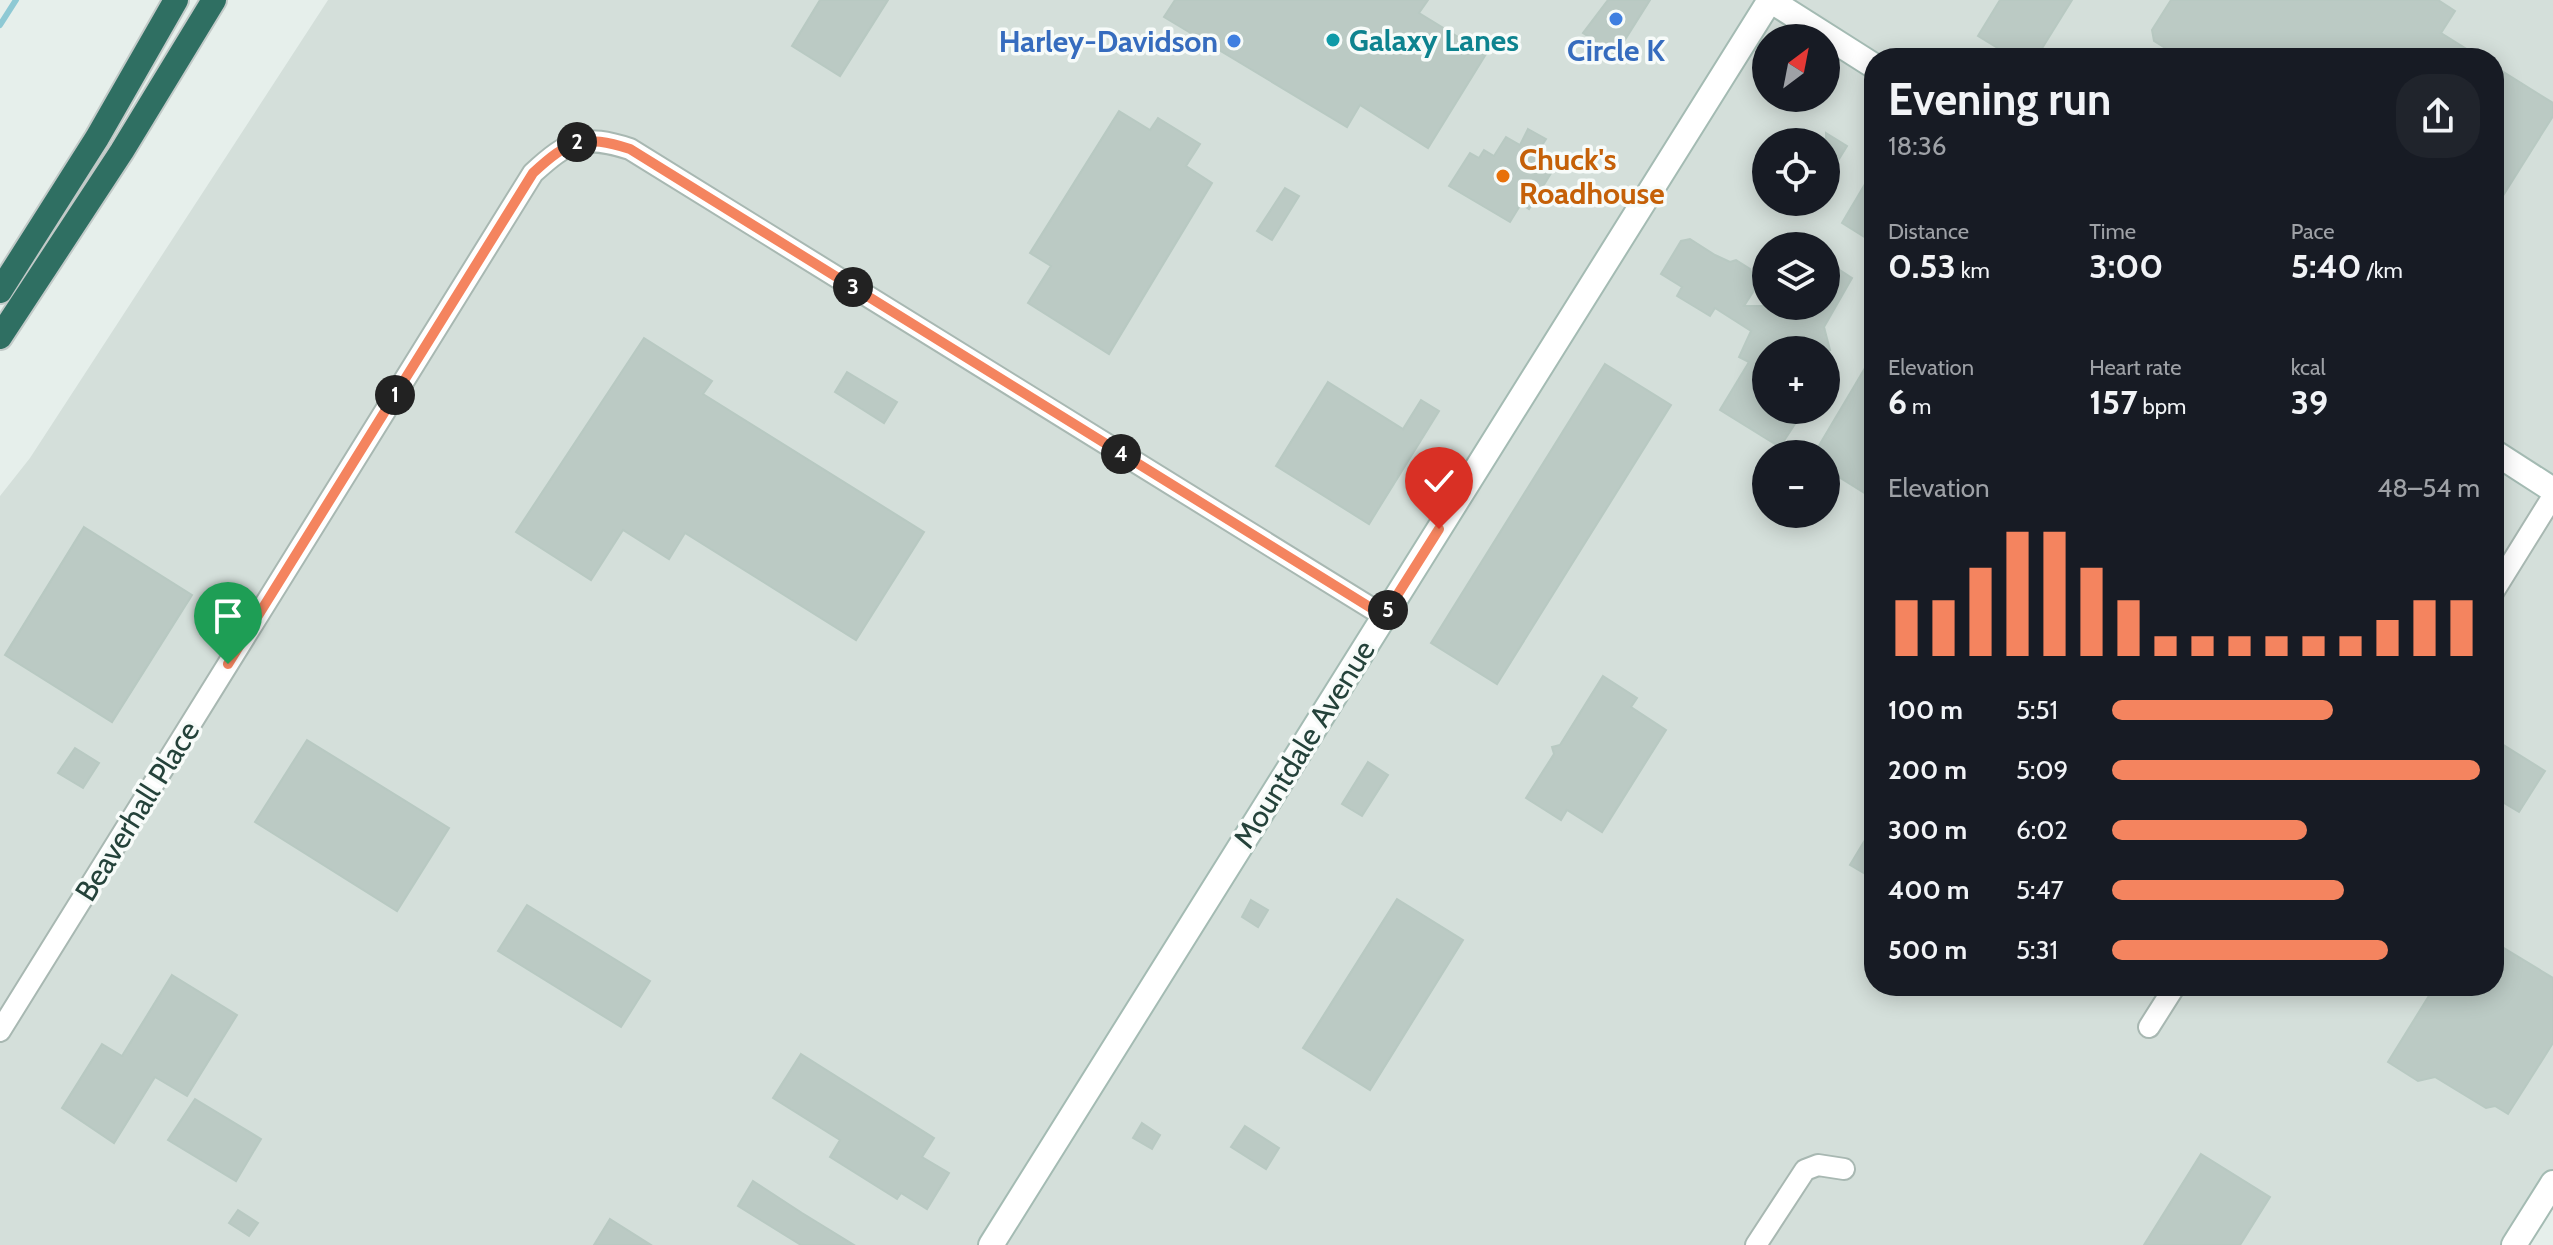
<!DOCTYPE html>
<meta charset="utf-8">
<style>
:root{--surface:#171b24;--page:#20242c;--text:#f1f3f6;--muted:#9ea1a6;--accent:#f4845f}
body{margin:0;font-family:Cabin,sans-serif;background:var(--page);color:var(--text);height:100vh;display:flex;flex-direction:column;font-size:30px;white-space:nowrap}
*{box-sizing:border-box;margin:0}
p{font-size:26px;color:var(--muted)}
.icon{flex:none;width:44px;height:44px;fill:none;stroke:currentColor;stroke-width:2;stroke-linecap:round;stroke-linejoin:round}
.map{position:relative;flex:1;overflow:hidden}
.details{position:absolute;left:1864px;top:48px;width:640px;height:948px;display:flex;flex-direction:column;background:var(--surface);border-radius:32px;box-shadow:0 4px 20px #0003}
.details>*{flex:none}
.needle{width:52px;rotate:32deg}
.tools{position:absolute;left:1752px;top:24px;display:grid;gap:16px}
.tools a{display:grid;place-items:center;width:88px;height:88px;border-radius:50%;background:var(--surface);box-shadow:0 4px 20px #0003;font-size:40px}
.pin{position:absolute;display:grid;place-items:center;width:68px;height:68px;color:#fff;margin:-82px -34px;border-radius:50% 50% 50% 0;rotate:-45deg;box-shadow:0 0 8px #0007}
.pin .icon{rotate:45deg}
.km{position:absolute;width:40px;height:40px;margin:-20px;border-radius:50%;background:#222;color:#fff;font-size:22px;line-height:40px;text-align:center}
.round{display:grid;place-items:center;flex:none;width:84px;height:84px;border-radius:32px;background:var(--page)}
.summary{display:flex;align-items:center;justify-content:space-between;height:136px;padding:0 24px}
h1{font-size:44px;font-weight:700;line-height:60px}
.metrics{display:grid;grid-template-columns:repeat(3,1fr);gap:12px;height:136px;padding:8px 24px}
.metrics div{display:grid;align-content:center}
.metrics b{font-size:34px;font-weight:700}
.metrics small{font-size:22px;font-weight:400}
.metrics p{font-size:22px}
.chart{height:224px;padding:16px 24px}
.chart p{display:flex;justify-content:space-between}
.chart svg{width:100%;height:144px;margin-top:8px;stroke:var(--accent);stroke-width:6}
ul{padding:0 24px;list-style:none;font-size:26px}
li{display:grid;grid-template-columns:128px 96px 1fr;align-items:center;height:60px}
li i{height:20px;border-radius:10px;background:var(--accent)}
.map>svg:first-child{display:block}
.built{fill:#d4dfda;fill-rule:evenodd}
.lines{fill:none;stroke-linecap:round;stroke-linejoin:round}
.stream{stroke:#8ec9d4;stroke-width:6}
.building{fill:#bbcac4;stroke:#b8c9c2;stroke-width:2}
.street-casing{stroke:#a8b8b2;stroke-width:24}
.secondary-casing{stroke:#a4bbb3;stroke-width:28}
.highway-casing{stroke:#c2cac8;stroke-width:28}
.street{stroke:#fff;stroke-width:20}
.secondary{stroke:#fff;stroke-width:24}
.highway{stroke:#2f6f62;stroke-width:24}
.route-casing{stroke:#fff;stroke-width:16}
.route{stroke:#f4845f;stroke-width:10}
.shop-dot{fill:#3f7fe0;stroke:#f7fbf9;stroke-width:3}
.culture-dot{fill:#0f9aa8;stroke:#f7fbf9;stroke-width:3}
.food-dot{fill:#e8710a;stroke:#f7fbf9;stroke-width:3}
.labels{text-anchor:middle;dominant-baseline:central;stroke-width:7;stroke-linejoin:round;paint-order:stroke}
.culture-label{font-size:30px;font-weight:bold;fill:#0d838f;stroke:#f7fbf9;text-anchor:start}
.shop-label{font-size:30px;font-weight:bold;fill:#366cbe;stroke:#f7fbf9;text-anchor:end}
.food-label{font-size:30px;font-weight:bold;fill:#c56008;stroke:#f7fbf9;text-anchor:start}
.street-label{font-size:30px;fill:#24423a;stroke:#f7fbf9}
</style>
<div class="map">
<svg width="2553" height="1245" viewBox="0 0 2553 1245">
<rect width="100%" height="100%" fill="#e6efeb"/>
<path class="built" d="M328 0H2553V1208L2529 1245H0V496L30 458ZM1766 38H1826V98H1766ZM1874 58H2494V986H1874ZM1766 142H1826V202H1766ZM1766 246H1826V306H1766ZM1766 350H1826V410H1766ZM1766 454H1826V514H1766Z"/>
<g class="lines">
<path class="stream" d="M0 25 16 0"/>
</g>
<g class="building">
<path d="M820 0H888L840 76 792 46Z"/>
<path d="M1175 0H1428L1419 13 1486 54 1428 148 1360 105 1347 127 1164 17Z"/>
<path d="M1608 0H1650L1616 54 1583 33Z"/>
<path d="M2000 0H2072L2036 58H2014L1978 36Z"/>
<path d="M2171 0H2438L2455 11 2441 33 2481 58H2181L2154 41 2152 30Z"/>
<path d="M2494 66 2553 103V116L2494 210Z"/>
<path d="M1119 111 1150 130 1158 118 1200 144 1186 166 1212 183 1109 354 1028 303 1051 266 1030 253Z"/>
<path d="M1528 129 1546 139 1537 153 1556 165 1529 209 1521 204 1510 222 1449 186 1470 153 1479 158 1484 150 1494 156 1506 137 1520 145Z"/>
<path d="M1826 133 1847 146 1826 180Z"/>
<path d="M1874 169V243L1842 223Z"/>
<path d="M1285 188 1299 196 1272 240 1257 231Z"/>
<path d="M1690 239 1715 255 1730 262 1736 260 1750 269 1753 277 1760 281 1744 306H1826V261L1852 278 1824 327 1830 350H1766V410H1804L1780 447 1720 410 1749 362 1739 357 1751 331 1715 308 1710 316 1677 296 1682 287 1661 274 1681 241Z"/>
<path d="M644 338 712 381 703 394 924 532 856 640 685 533 669 559 623 530 591 580 516 532Z"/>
<path d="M1874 353V499L1826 469V454H1814Z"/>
<path d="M1605 364 1671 405 1497 684 1431 643Z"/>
<path d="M847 372 897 402 884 423 835 392Z"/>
<path d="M1328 382 1403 429 1421 400 1439 411 1369 524 1276 466Z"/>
<path d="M84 527 192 595 112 722 5 655Z"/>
<path d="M1603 676 1637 698 1631 707 1666 730 1602 832 1567 810 1561 820 1526 798 1554 754 1552 747 1560 745Z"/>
<path d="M2494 739 2545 771 2519 812 2494 797Z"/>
<path d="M307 740 449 828 397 911 255 822Z"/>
<path d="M75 748 99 763 83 788 58 773Z"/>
<path d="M1368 762 1388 775 1362 816 1342 804Z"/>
<path d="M1874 825V879L1850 865Z"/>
<path d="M1397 899 1463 940 1370 1090 1303 1048Z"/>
<path d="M1251 900 1268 910 1258 927 1242 917Z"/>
<path d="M527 905 650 981 621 1027 498 951Z"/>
<path d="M2494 942 2553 978V1043L2508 1114 2495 1106 2486 1108 2435 1077 2418 1081 2388 1062 2435 986H2494Z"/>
<path d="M172 975 237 1015 187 1096 155 1077 114 1143 62 1108 102 1044 122 1056Z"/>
<path d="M801 1054 934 1138 922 1157 949 1173 927 1209 901 1193 897 1199 830 1157 840 1140 773 1098Z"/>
<path d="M195 1099 261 1139 236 1181 168 1140Z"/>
<path d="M1142 1123 1160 1135 1152 1149 1133 1138Z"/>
<path d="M1245 1126 1279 1148 1266 1169 1231 1147Z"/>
<path d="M2201 1154 2270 1197 2240 1245H2144Z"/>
<path d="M753 1181 802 1213 854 1245H801L738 1206Z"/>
<path d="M238 1210 258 1223 249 1236 229 1223Z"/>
<path d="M610 1219 651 1245H594Z"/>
</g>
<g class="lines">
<g class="street-casing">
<g id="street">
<path d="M2494 591 2553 496"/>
<path d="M2149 1027 2175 986"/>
<path d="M0 1031 533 173C569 140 583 134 630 149L1384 616"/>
<path d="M1756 1245 1805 1170 1818 1165 1844 1169"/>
</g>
</g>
<g class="secondary-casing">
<g id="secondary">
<path d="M1770 0 1874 66"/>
<path d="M2494 452 2553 490"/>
<path d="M991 1245 1770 0"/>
<path d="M2514 1245 2553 1183"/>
</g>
</g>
<g class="highway-casing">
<g id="highway">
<path d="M0 291 97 138 176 0"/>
<path d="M0 337 122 151 214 0"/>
</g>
</g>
<use href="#street" class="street"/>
<use href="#secondary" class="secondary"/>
<use href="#highway" class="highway"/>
</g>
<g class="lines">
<g class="route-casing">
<path id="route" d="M228 664 533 173C569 140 583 134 630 149L1384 616 1439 529"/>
</g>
<use href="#route" class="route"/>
</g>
<g class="shop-dot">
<circle cx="1616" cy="19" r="8"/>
<circle cx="1234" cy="41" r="8"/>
</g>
<circle class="culture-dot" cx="1333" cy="40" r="8"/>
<circle class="food-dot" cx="1503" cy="176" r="8"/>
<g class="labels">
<g class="culture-label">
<text x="1349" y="40">Galaxy Lanes</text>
</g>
<g class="shop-label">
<text x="1218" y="41">Harley-Davidson</text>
<text x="1616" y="50" text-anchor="middle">Circle K</text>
</g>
<g class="food-label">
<text x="1519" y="159">Chuck's<tspan x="1519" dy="34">Roadhouse</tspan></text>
</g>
<g class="street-label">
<text transform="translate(1304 744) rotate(-58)">Mountdale Avenue</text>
<text transform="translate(137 811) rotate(-58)">Beaverhall Place</text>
</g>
</g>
</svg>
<div class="tools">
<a><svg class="needle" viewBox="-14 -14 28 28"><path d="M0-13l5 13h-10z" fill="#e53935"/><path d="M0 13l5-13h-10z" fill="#9ea1a6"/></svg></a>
<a><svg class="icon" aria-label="locate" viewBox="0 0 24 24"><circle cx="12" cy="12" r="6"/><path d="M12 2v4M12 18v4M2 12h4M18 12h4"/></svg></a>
<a><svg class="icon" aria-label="layers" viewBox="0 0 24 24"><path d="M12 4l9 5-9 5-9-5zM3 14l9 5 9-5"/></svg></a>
<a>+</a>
<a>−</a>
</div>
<div class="pin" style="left:228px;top:664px;background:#1e9e55"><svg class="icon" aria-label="arrive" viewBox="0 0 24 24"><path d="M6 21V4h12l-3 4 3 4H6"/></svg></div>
<div class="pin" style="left:1439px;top:529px;background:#d93025"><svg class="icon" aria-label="check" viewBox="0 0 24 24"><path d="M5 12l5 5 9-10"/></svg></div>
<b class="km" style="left:395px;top:395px">1</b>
<b class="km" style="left:577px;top:142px">2</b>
<b class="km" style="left:853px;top:287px">3</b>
<b class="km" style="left:1121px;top:454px">4</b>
<b class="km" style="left:1388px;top:610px">5</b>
<section class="details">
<div class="summary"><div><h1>Evening run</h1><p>18:36</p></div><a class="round"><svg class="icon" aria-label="share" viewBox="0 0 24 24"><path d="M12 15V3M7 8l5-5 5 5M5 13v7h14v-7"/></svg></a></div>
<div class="metrics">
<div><p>Distance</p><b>0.53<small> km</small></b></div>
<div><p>Time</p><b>3:00</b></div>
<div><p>Pace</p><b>5:40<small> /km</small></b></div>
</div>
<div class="metrics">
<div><p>Elevation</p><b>6<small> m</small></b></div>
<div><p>Heart rate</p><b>157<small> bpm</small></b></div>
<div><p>kcal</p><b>39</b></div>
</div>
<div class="chart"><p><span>Elevation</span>48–54 m</p>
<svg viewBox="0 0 160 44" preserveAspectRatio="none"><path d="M5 44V27M15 44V27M25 44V17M35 44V6M45 44V6M55 44V17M65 44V27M75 44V38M85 44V38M95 44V38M105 44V38M115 44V38M125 44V38M135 44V33M145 44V27M155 44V27"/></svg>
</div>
<ul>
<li><b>100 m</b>5:51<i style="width:60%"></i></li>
<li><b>200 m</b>5:09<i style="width:100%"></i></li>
<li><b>300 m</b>6:02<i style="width:53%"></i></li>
<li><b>400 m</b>5:47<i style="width:63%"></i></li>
<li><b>500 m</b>5:31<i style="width:75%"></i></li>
</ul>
</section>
</div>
